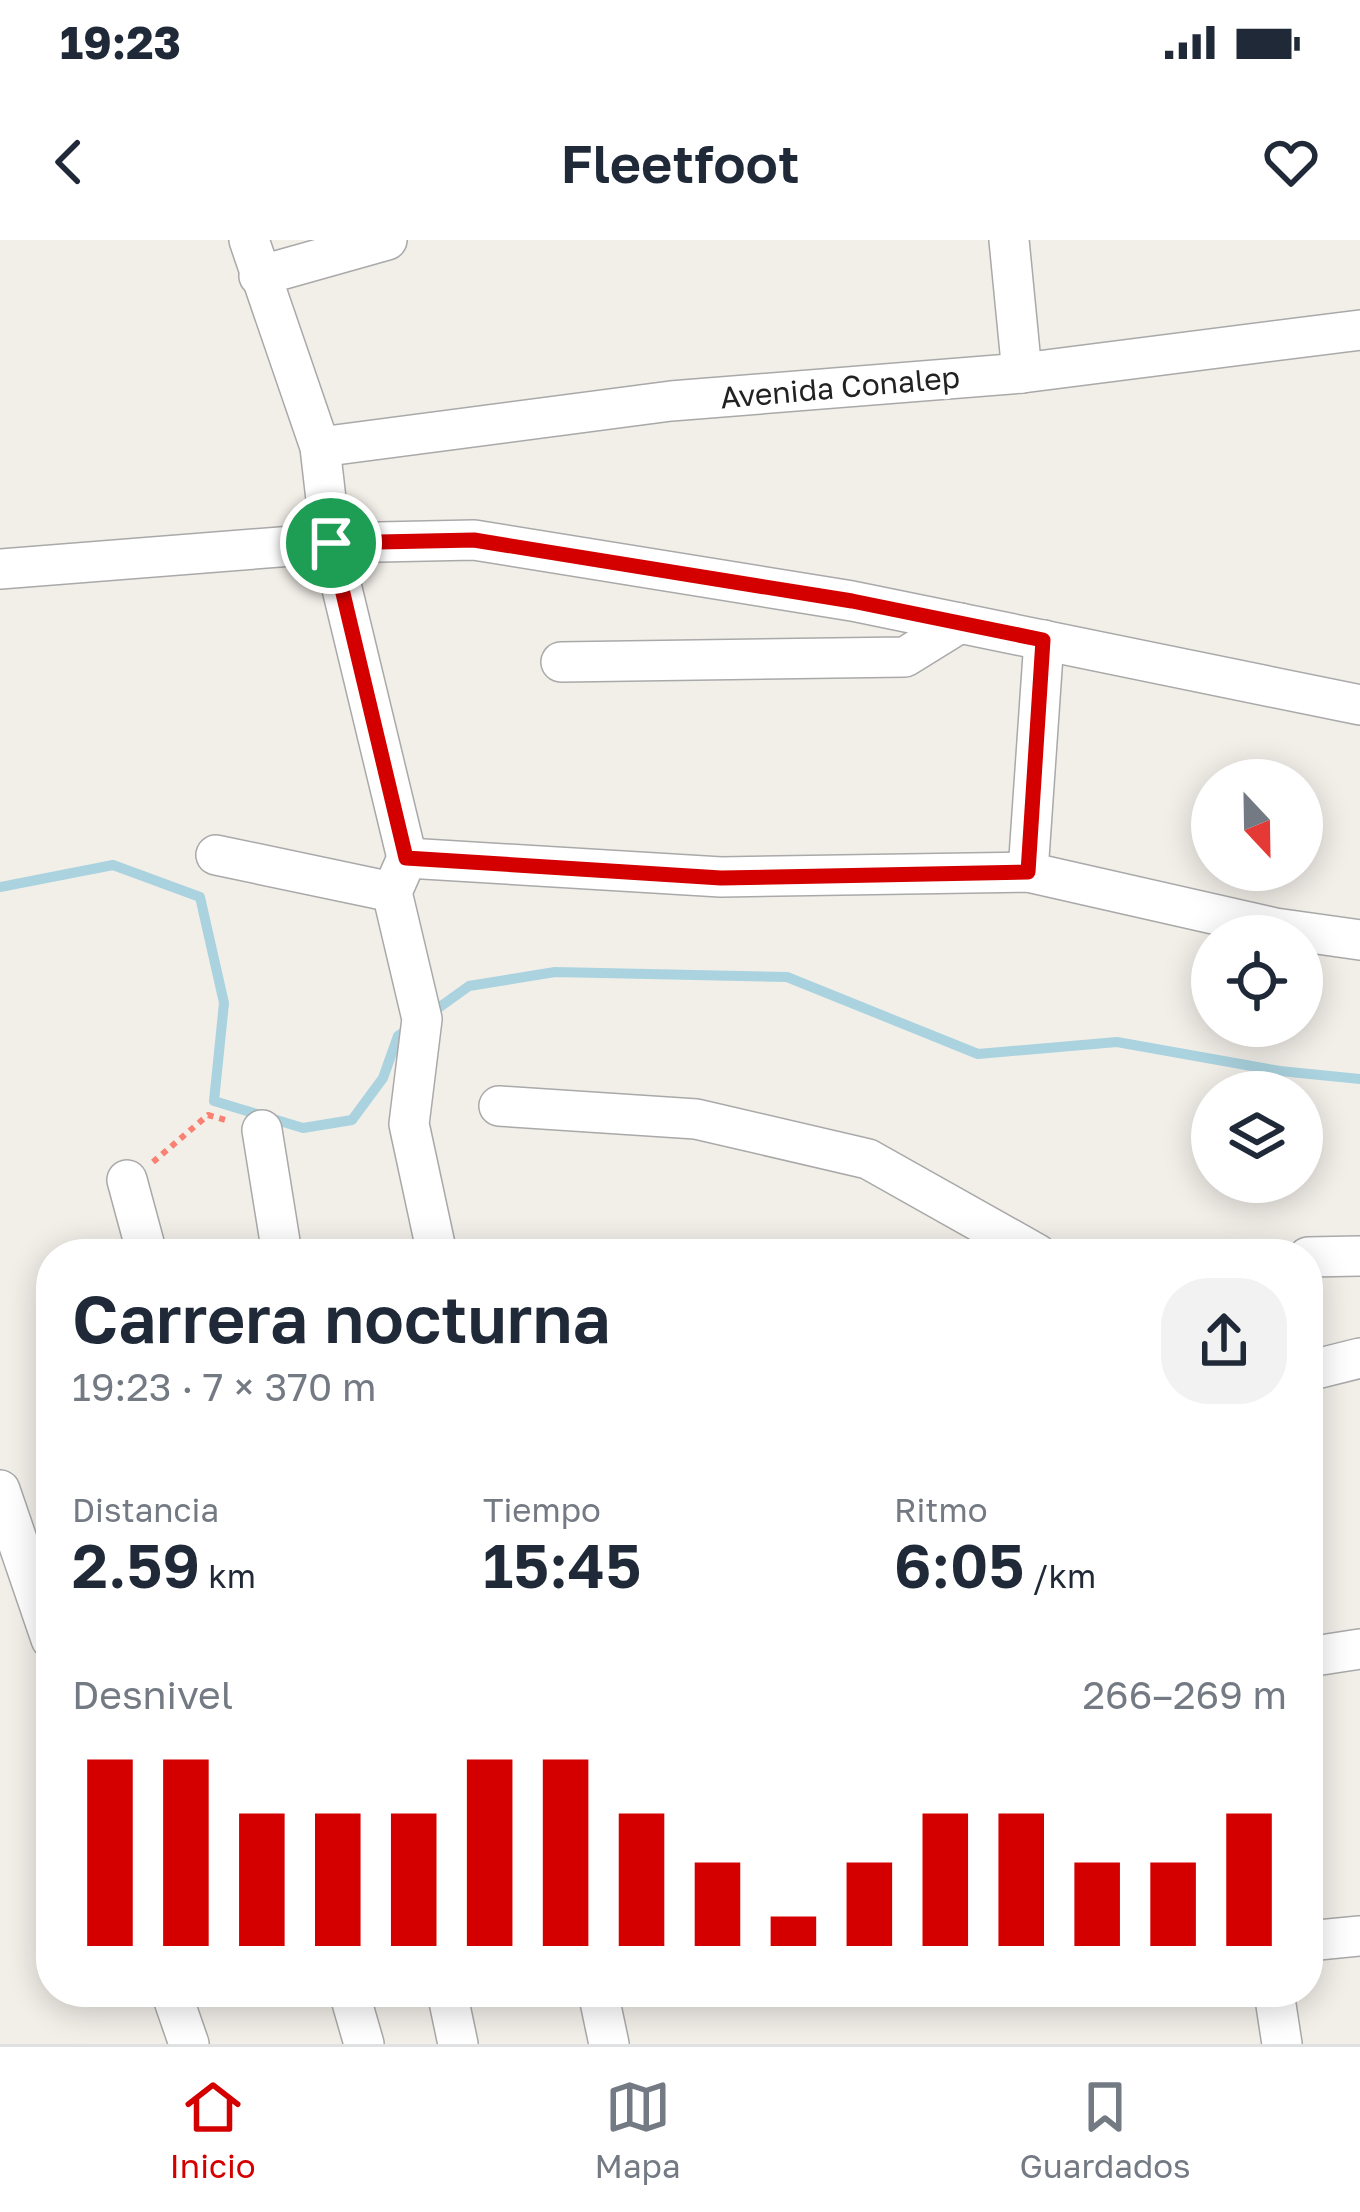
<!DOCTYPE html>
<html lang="es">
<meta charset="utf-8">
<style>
:root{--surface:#fff;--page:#f2f2f3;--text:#1f2937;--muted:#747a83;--line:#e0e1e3;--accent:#d40000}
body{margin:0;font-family:"Golos Text",sans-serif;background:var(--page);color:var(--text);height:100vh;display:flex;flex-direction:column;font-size:45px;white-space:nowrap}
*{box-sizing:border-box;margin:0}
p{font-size:39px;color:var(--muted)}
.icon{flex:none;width:66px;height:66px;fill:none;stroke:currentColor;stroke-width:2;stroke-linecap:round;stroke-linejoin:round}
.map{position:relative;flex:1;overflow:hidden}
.panel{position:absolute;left:36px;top:999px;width:1287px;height:768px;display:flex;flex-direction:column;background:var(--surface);border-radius:48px;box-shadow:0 6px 30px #0003}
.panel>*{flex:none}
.needle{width:78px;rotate:158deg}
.controls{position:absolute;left:1191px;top:519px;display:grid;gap:24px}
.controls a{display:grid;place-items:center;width:132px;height:132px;border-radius:50%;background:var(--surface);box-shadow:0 6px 30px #0003;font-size:60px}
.pin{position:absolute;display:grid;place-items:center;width:102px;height:102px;color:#fff;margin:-51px;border:6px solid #fff;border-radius:50%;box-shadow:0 3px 12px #0007}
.round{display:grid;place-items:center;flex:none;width:126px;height:126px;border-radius:48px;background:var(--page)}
.overview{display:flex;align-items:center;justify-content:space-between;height:204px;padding:0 36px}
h1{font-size:66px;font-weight:600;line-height:90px}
.figures{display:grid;grid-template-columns:repeat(3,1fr);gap:18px;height:204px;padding:12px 36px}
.figures div{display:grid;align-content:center}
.figures b{font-size:60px;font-weight:600}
.figures small{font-size:33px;font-weight:400}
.figures p{font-size:33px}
.chart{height:336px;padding:24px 36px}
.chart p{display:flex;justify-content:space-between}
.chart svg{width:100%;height:216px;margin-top:12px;stroke:var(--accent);stroke-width:6}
.status{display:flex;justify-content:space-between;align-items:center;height:84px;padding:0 60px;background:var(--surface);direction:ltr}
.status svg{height:33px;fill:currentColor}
header{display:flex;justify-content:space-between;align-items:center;height:156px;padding:0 36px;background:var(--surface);font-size:54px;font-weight:600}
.tab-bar{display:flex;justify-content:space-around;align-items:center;height:168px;border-top:3px solid var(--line);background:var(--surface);font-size:33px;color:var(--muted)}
.tab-bar a{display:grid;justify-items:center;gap:6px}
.tab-bar .selected{color:var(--accent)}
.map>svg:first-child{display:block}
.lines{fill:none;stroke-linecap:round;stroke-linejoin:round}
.stream{stroke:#aad3df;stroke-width:10}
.street-casing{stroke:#a9a9a9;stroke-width:42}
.path{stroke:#fa8072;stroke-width:6;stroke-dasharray:6 6;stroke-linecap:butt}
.street{stroke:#fff;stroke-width:39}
.route-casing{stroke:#fff;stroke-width:24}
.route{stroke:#d40000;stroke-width:15}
.labels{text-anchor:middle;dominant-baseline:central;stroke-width:9;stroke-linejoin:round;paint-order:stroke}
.street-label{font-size:30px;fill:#222;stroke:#fff}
</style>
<div class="status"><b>19:23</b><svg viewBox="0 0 49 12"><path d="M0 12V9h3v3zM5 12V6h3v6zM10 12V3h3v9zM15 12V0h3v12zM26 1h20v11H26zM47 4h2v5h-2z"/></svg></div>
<header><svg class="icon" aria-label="back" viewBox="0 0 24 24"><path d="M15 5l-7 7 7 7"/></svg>Fleetfoot<svg class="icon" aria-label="heart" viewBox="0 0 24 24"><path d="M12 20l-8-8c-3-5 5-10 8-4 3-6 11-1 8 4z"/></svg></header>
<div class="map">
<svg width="1360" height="1804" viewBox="0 0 1360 1804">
<rect width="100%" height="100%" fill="#f2efe9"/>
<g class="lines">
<g class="stream">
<path d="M0 647 113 625 200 657 224 763 214 861 303 888 352 880 383 838 398 796 410 788"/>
<path d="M430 774 469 746 555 732 787 737 978 814 1117 802 1280 831 1360 839"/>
</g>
<g class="street-casing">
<g id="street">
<path d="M249 0 320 207 331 303 407 618 392 652 422 779 409 884 437 1014"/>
<path d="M1009 0 1022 133"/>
<path d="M259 36 387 0"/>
<path d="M320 207 671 161 1022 133 1360 90"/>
<path d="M0 329 331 303 474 300 852 361 1360 465"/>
<path d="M561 422 905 417 960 383"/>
<path d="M216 615 392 652"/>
<path d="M407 618 721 637 1028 632 1275 688 1360 700"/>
<path d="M1028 632 1044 400"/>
<path d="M499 866 696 879 868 919 1037 1014"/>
<path d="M262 890 282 1014"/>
<path d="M127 940 147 1014"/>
<path d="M1308 1017 1360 1016"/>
<path d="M1308 1131 1360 1118"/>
<path d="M0 1250 51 1399"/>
<path d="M1308 1417 1360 1409"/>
<path d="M1308 1701 1360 1696"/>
<path d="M171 1752 189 1804"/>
<path d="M349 1752 364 1804"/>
<path d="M447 1752 458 1804"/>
<path d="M598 1752 609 1804"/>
<path d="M1274 1752 1282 1804"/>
</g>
</g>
<path class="path" d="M153 922 208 875 229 881"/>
<use href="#street" class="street"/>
</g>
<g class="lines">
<g class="route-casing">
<path id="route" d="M474 300 852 361 1043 400 1028 632 721 638 406 618 331 303Z"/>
</g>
<use href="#route" class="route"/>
</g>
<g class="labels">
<g class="street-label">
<text transform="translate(840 147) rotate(-5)">Avenida Conalep</text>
</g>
</g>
</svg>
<div class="controls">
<a><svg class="needle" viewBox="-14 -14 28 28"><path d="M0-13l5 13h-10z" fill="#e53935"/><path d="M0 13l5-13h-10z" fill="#747a83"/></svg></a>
<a><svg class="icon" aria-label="locate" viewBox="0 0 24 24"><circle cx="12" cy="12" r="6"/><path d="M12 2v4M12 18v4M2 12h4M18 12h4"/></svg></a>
<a><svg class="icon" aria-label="layers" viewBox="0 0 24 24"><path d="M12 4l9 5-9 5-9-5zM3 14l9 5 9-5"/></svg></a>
</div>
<div class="pin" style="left:331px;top:303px;background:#1e9e55"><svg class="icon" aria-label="arrive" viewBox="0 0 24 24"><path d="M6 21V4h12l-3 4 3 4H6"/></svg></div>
<section class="panel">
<div class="overview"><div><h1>Carrera nocturna</h1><p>19:23 · 7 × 370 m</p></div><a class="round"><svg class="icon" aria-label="share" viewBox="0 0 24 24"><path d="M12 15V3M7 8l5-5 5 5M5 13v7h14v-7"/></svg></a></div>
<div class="figures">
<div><p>Distancia</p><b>2.59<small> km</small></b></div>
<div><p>Tiempo</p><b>15:45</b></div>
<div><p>Ritmo</p><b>6:05<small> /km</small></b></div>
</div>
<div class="chart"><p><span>Desnivel</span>266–269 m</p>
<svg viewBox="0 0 160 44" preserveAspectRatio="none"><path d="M5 44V6M15 44V6M25 44V17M35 44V17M45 44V17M55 44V6M65 44V6M75 44V17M85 44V27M95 44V38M105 44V27M115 44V17M125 44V17M135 44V27M145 44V27M155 44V17"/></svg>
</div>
</section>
</div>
<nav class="tab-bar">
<a class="selected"><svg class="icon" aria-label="home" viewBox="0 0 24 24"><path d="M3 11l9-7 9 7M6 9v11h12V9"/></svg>Inicio</a>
<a><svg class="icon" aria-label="map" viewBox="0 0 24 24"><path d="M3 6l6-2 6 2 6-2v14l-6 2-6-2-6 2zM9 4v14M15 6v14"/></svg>Mapa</a>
<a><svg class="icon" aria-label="saved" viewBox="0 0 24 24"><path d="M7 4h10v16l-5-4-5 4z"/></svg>Guardados</a>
</nav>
